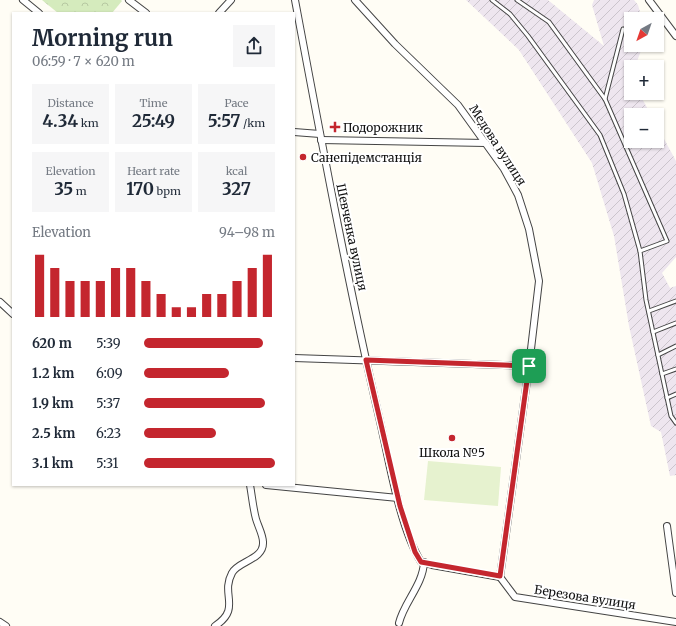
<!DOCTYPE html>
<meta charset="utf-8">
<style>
:root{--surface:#fff;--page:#f6f6f7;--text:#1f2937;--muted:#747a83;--accent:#c4262e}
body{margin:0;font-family:Merriweather,serif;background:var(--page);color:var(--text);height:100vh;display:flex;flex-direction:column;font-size:15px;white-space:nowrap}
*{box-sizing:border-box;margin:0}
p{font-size:13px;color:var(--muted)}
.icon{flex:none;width:22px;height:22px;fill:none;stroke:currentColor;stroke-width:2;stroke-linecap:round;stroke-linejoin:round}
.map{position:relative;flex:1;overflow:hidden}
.details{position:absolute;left:12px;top:12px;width:283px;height:474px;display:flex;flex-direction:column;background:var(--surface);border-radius:0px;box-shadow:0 1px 3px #0004}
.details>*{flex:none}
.needle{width:26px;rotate:220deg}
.controls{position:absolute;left:624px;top:12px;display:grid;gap:8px}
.controls a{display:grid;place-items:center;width:40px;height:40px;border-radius:0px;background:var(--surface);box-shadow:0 1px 3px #0004;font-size:20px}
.pin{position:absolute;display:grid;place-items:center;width:34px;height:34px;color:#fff;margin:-17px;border-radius:8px;box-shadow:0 2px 6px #0006}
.round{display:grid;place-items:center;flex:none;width:42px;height:42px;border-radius:0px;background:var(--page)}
.overview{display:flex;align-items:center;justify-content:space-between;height:68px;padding:0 20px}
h1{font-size:22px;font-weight:700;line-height:30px}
.figures{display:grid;grid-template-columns:repeat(3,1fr);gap:6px;height:68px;padding:4px 20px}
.figures div{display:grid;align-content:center;border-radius:0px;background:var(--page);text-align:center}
.figures b{font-size:17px;font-weight:700}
.figures small{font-size:11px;font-weight:400}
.figures p{font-size:11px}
.chart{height:112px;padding:8px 20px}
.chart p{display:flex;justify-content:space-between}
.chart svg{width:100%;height:72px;margin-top:4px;stroke:var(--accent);stroke-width:6}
ul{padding:0 20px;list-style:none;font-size:13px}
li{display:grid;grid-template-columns:64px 48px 1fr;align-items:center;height:30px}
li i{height:10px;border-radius:5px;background:var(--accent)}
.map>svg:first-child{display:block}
.industrial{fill:url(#industrial-furrows)}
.park{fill:url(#park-crowns)}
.pitch{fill:#e6f2cf}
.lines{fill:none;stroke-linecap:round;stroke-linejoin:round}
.lane-casing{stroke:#444;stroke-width:5}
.street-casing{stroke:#444;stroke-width:8}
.lane{stroke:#fff;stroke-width:3}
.street{stroke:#fff;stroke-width:6}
.route-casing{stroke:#fff;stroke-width:8}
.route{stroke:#c4262e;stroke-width:5}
.poi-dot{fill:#c4262e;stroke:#fff;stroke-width:1.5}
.labels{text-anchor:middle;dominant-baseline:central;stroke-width:4;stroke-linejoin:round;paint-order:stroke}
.poi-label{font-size:12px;fill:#111;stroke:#fff;text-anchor:start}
.street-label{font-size:12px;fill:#111;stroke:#fff}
</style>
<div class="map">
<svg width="676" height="626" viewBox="0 0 676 626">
<defs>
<pattern id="industrial-furrows" width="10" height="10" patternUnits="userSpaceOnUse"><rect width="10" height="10" fill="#eee6ef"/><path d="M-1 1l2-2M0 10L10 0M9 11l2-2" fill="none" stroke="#cbc4cc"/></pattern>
<pattern id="park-crowns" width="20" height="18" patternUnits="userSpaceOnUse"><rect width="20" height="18" fill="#d5ebbd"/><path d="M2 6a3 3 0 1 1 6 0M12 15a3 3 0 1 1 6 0" fill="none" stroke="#b6c8a1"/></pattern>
</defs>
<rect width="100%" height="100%" fill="#fffdf5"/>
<path class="industrial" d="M466 0H548L604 46 592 5 594 0H634L638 5 642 19H631V45H643L635 67H631V93H639L651 115H631V141H657V126L676 161V257L662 273 670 288 676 286V475L670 476 661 432 651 426 629 326 614 236 592 163 519 50Z"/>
<path class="park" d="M42 0H121L122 1 112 13H58Z"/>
<path class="pitch" d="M428 461 501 467 498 506 424 500Z"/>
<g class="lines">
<g class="lane-casing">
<g id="lane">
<path d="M492 0 510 14 528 36 600 135 624 194 640 251"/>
<path d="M517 0 549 22 605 99 667 241 640 251 646 300 671 416 676 423"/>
<path d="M605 99 623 29"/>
<path d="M649 311 676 301"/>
<path d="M653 332 676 323"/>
<path d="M658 355 676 346"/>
<path d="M662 374 676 369"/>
<path d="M667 398 676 394"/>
</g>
</g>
<g class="street-casing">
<g id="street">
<path d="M23 0 39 13"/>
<path d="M129 0 146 13"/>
<path d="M295 0C321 139 347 279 379 417 389 459 399 526 421 562L432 565 500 577"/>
<path d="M355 0 395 44 458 105 504 169 518 195 529 229 539 281 529 366 500 577"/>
<path d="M649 0 676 36"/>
<path d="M219 13 231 0"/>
<path d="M294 132 320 134"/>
<path d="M321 140 486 143"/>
<path d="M0 302 13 314"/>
<path d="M294 358 529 366"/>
<path d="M266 485 398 498"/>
<path d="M667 526 676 593"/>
<path d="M500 577 515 597 676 622"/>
<path d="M0 622 6 626"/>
<path d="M399 623C404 602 423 585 424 562"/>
<path d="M215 626C242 608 220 595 232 573 238 561 264 560 263 542 263 535 258 526 256 519 253 508 252 496 250 485"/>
</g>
</g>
<use href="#lane" class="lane"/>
<use href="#street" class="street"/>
</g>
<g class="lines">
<g class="route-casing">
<path id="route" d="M366 360 529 366 500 576 421 562 415 552 400 506Z"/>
</g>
<use href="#route" class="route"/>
</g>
<g class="poi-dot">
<path d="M333 121h4v4h4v4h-4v4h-4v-4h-4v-4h4z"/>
<circle cx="303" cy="157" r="4"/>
<circle cx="452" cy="438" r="4"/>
</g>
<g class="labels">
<g class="poi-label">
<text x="343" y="127">Подорожник</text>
<text x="311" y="157">Санепідемстанція</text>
<text x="452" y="452" text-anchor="middle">Школа №5</text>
</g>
<g class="street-label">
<text transform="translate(498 145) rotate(57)">Медова вулиця</text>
<text transform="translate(352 237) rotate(78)">Шевченка вулиця</text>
<text transform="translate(585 597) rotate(9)">Березова вулиця</text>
</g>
</g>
</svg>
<div class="controls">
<a><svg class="needle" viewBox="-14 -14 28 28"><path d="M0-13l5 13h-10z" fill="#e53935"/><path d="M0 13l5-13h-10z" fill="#747a83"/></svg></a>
<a>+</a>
<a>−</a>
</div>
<div class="pin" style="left:529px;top:366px;background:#1e9e55"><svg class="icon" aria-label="arrive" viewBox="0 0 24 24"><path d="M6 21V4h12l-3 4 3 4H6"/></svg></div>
<section class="details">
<div class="overview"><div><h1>Morning run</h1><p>06:59 · 7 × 620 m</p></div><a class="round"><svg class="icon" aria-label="share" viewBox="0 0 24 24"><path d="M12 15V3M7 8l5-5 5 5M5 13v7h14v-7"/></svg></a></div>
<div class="figures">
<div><p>Distance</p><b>4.34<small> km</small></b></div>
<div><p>Time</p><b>25:49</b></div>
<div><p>Pace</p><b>5:57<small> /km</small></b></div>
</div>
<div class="figures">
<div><p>Elevation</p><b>35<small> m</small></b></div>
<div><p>Heart rate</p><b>170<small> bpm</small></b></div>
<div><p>kcal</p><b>327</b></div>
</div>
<div class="chart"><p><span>Elevation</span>94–98 m</p>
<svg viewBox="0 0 160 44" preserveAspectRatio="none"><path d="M5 44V6M15 44V14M25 44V22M35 44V22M45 44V22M55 44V14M65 44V14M75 44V22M85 44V30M95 44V38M105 44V38M115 44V30M125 44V30M135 44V22M145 44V14M155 44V6"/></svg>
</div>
<ul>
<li><b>620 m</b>5:39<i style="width:91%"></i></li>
<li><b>1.2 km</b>6:09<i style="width:65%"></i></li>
<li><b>1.9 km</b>5:37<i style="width:92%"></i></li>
<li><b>2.5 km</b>6:23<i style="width:55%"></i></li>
<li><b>3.1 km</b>5:31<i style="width:100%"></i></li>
</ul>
</section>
</div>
